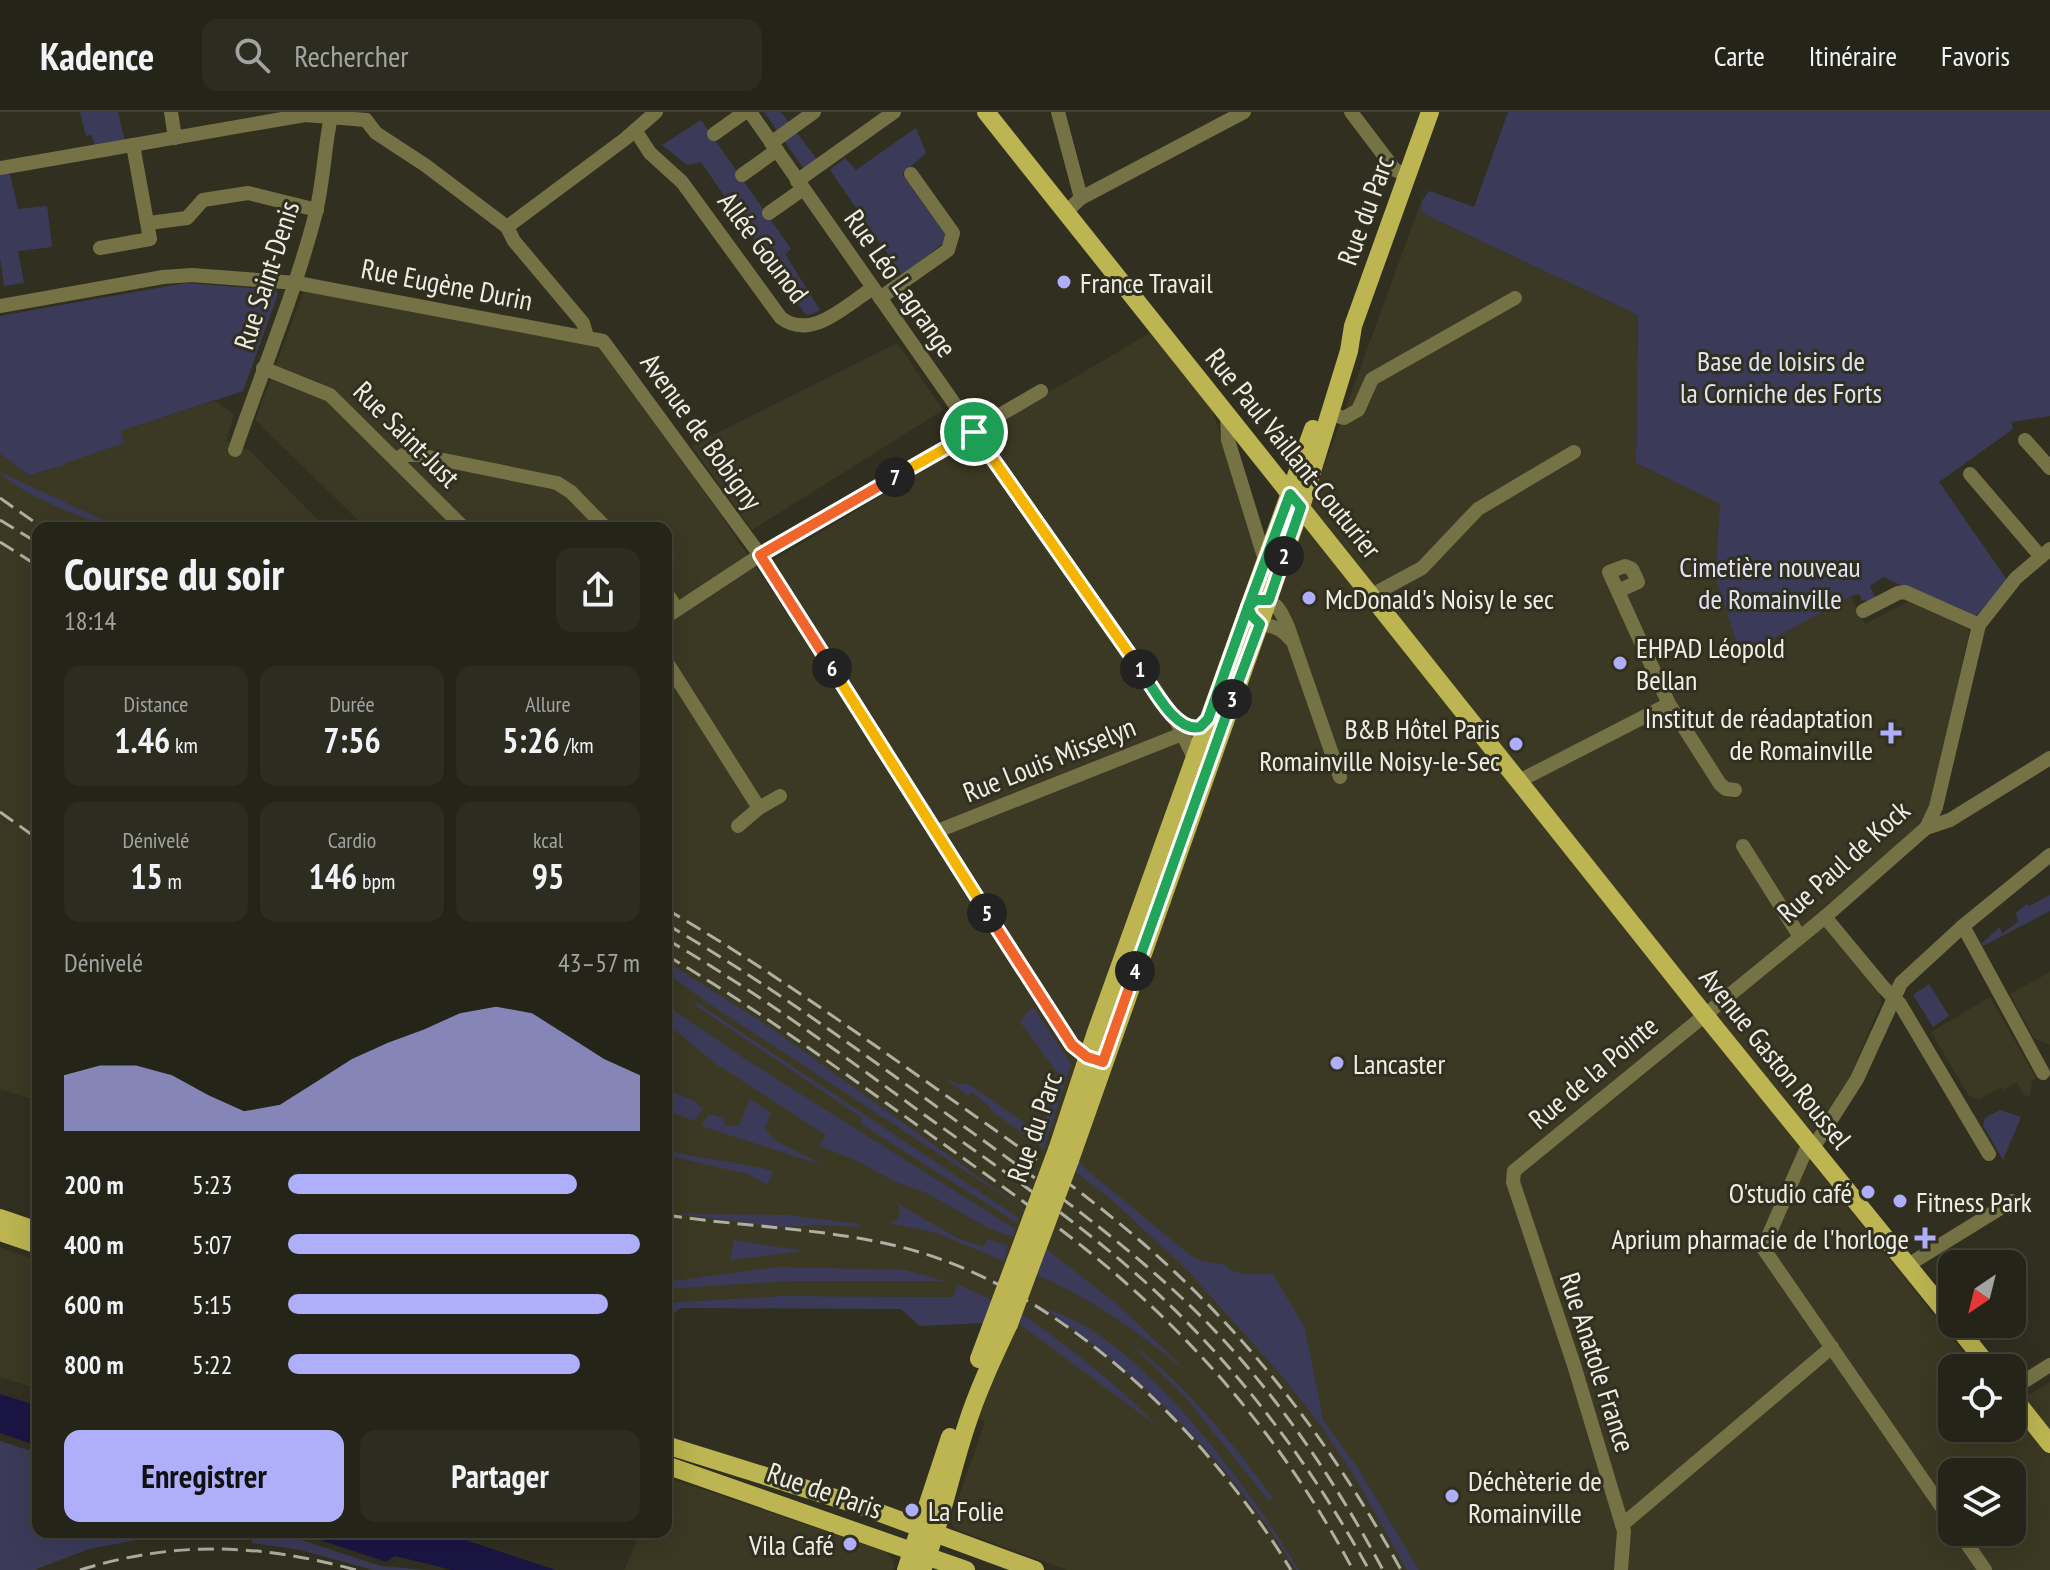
<!DOCTYPE html>
<html lang="fr">
<meta charset="utf-8">
<style>
:root{--surface:#252418;--page:#2d2c21;--text:#f1f3f6;--muted:#a3a4a2;--line:#424137;--accent:#aeaefb}
body{margin:0;font-family:"PT Sans Narrow",sans-serif;background:var(--page);color:var(--text);height:100vh;display:flex;flex-direction:column;font-size:30px;white-space:nowrap}
*{box-sizing:border-box;margin:0}
p{font-size:26px;color:var(--muted)}
.icon{flex:none;width:44px;height:44px;fill:none;stroke:currentColor;stroke-width:2;stroke-linecap:round;stroke-linejoin:round}
.map{position:relative;flex:1;overflow:hidden}
.details{position:absolute;left:32px;top:410px;width:640px;height:1016px;display:flex;flex-direction:column;background:var(--surface);border-radius:16px;box-shadow:0 8px 32px #0002,0 0 0 2px var(--line)}
.details>*{flex:none}
.needle{width:52px;rotate:215deg}
.tools{position:absolute;left:1938px;top:1138px;display:grid;gap:16px}
.tools a{display:grid;place-items:center;width:88px;height:88px;border-radius:16px;background:var(--surface);box-shadow:0 8px 32px #0002,0 0 0 2px var(--line);font-size:40px}
.pin{position:absolute;display:grid;place-items:center;width:68px;height:68px;color:#fff;margin:-34px;border:4px solid #fff;border-radius:50%;box-shadow:0 2px 8px #0007}
.km{position:absolute;width:40px;height:40px;margin:-20px;border-radius:50%;background:#222;color:#fff;font-size:22px;line-height:40px;text-align:center}
.round{display:grid;place-items:center;flex:none;width:84px;height:84px;border-radius:16px;background:var(--page)}
.summary{display:flex;align-items:center;justify-content:space-between;height:136px;padding:0 32px}
h1{font-size:44px;font-weight:800;line-height:60px}
.stats{display:grid;grid-template-columns:repeat(3,1fr);gap:12px;height:136px;padding:8px 32px}
.stats div{display:grid;align-content:center;border-radius:16px;background:var(--page);text-align:center}
.stats b{font-size:34px;font-weight:800}
.stats small{font-size:22px;font-weight:400}
.stats p{font-size:22px}
.chart{height:224px;padding:16px 32px}
.chart p{display:flex;justify-content:space-between}
.chart svg{width:100%;height:144px;margin-top:8px;fill:var(--accent);opacity:.7}
.action{display:flex;gap:16px;margin-top:auto;padding:16px 32px}
.action a{flex:1;height:92px;border-radius:16px;background:var(--accent);color:#111;font-size:32px;font-weight:800;line-height:92px;text-align:center}
.action a+a{background:var(--page);color:var(--text)}
ul{padding:0 32px;list-style:none;font-size:26px}
li{display:grid;grid-template-columns:128px 96px 1fr;align-items:center;height:60px}
li i{height:20px;border-radius:10px;background:var(--accent)}
header{display:flex;align-items:center;gap:48px;box-sizing:border-box;height:112px;padding:0 40px;background:var(--surface);border-bottom:2px solid var(--line)}
header strong{font-size:38px}
nav{display:flex;gap:44px;margin-inline-start:auto;font-size:28px}
.search{width:560px;height:72px;background:var(--page);display:flex;align-items:center;gap:20px;box-sizing:border-box;padding:0 28px;border-radius:16px;color:var(--muted);font-size:30px}
.map>svg:first-child{display:block}
.built{fill:#3b3923;fill-rule:evenodd}
.green{fill:#3b3b59}
.water{fill:#1b1544}
.lines{fill:none;stroke-linecap:round;stroke-linejoin:round}
.minor{stroke:#757345;stroke-width:14}
.major{stroke:#bcb551;stroke-width:18}
.rail{stroke:#afafa3;stroke-width:3;stroke-dasharray:16 8;stroke-linecap:butt}
.major-bridge{stroke:#bcb551;stroke-width:18}
.split-1-casing{stroke:#fff;stroke-width:16}
.split-2-casing{stroke:#fff;stroke-width:16}
.split-3-casing{stroke:#fff;stroke-width:16}
.split-4-casing{stroke:#fff;stroke-width:16}
.split-5-casing{stroke:#fff;stroke-width:16}
.split-6-casing{stroke:#fff;stroke-width:16}
.split-7-casing{stroke:#fff;stroke-width:16}
.split-8-casing{stroke:#fff;stroke-width:16}
.split-1{stroke:#f5b400;stroke-width:10}
.split-2{stroke:#22a559;stroke-width:10}
.split-3{stroke:#22a559;stroke-width:10}
.split-4{stroke:#22a559;stroke-width:10}
.split-5{stroke:#f0652b;stroke-width:10}
.split-6{stroke:#f5b400;stroke-width:10}
.split-7{stroke:#f0652b;stroke-width:10}
.split-8{stroke:#f5b400;stroke-width:10}
.poi-dot{fill:#aeaefb;stroke:#313020;stroke-width:3}
.labels{text-anchor:middle;dominant-baseline:central;stroke-width:6;stroke-linejoin:round;paint-order:stroke}
.street-label{font-size:28px;fill:#eeeee4;stroke:#313020}
.poi-label{font-size:28px;fill:#eeeee4;stroke:#313020;text-anchor:start}
.park-label{font-size:28px;fill:#e1e2f3;stroke:#313020}
</style>
<header>
<strong>Kadence</strong>
<div class="search"><svg class="icon" aria-label="search" viewBox="0 0 24 24"><circle cx="10" cy="10" r="6"/><path d="M15 15l6 6"/></svg>Rechercher</div>
<nav><a>Carte</a><a>Itinéraire</a><a>Favoris</a></nav>
</header>
<div class="map">
<svg width="2050" height="1458" viewBox="0 0 2050 1458">
<rect width="100%" height="100%" fill="#313020"/>
<g class="built">
<path d="M1421 90 1422 98 1426 103 1638 203 1636 351 1720 392 1715 463 1742 543 1851 485 1865 512 1909 489 1968 513 1969 520 1933 687 1912 724 1817 803 1880 883 1881 891 1849 967 1815 1019 1799 1034 1976 1256H1952V1316H2012V1293L2050 1270V1458H1067L955 1417 950 1409 985 1310 975 1306 1018 1212 954 1185 781 1184 666 1191V416H366L255 308 306 173 604 232 809 533 818 529 772 455 774 448 966 333 973 334 969 327 1152 220 1211 294 1258 442 1299 424ZM1952 1360H2012V1420H1952Z"/>
<path d="M897 231 943 298 752 418 691 334Z"/>
<path d="M214 289 234 302 226 329 249 338 320 410 331 416H38V989L0 977V342L29 363 65 353V351L124 331 121 319Z"/>
<path d="M2050 860V933L2034 927 2010 882Z"/>
<path d="M1990 885 2036 966 2032 969 2030 984 2024 983 2017 970 2003 978 2001 975 1979 988 1969 984 1931 920Z"/>
<path d="M0 1135 38 1149V1277L0 1265Z"/>
<path d="M666 1365 887 1440 895 1453 893 1458H624L641 1420H666Z"/>
</g>
<g class="green">
<path d="M80 0H118L125 30 95 37 92 23 86 24Z"/>
<path d="M764 0H781L822 54 809 64Z"/>
<path d="M1508 0H2050V304L2011 310 2013 317 1939 370 2007 468C1997 478 1983 501 1973 506L1883 465 1870 474 1876 487 1871 490 1862 488 1859 482 1854 483 1741 544 1715 463 1720 392 1636 351 1638 203 1426 103 1422 98 1421 90 1429 79 1474 95Z"/>
<path d="M701 8 791 137 785 142 820 198 809 203 805 202 701 50 687 53 662 33Z"/>
<path d="M916 16 926 41 902 62 946 123 942 132 902 163 830 58 845 46 856 58Z"/>
<path d="M9 59 18 97 47 94 52 135 18 139 24 171 4 174 0 146V61Z"/>
<path d="M186 171 276 178 278 182 243 279 121 319 124 331 66 351 65 353 29 363 0 342V204Z"/>
<path d="M0 360 121 416C94 413 17 381 0 360Z"/>
<path d="M2050 783V799L1983 834 1982 831 2000 815 2002 822 2018 810 2016 801 2027 792 2029 794Z"/>
<path d="M666 849 771 916 1025 1098 714 895 666 861Z"/>
<path d="M1929 872 1949 904 1933 915 1913 883Z"/>
<path d="M696 890 1019 1106 1017 1111 861 1012 862 1006 695 893Z"/>
<path d="M666 893 748 949 1015 1117 1013 1125 988 1116 927 1081 896 1070 851 1046 819 1034 826 1023 716 952 666 911Z"/>
<path d="M1034 896 1071 952 1044 1037 989 997 990 995 972 980 968 984 945 967 959 972 967 971 1041 1022 1060 964 1020 910 1030 897Z"/>
<path d="M666 977 695 989 703 997 694 1009 666 998Z"/>
<path d="M750 987 771 1001 765 1016 773 1027 825 1054 701 1014 709 1002 723 1006 725 1014H739Z"/>
<path d="M2000 998 2021 1005 2003 1048 1983 1013 1985 1006Z"/>
<path d="M666 1039 761 1056 773 1059 767 1073 748 1062 666 1043Z"/>
<path d="M1077 1047 1087 1058 1190 1143 1202 1149 1227 1153 1230 1158 1245 1162H1273L1305 1216 1323 1308 1359 1358 1419 1458H1407L1355 1365 1319 1311 1283 1265 1188 1159 1113 1089 1072 1057Z"/>
<path d="M897 1091 957 1126 983 1135 987 1127 1008 1134 1004 1149 936 1121 889 1111 898 1107 900 1098Z"/>
<path d="M677 1102 786 1103 859 1112 862 1115 822 1113 783 1115Z"/>
<path d="M734 1128 804 1139 730 1148Z"/>
<path d="M1045 1136 1117 1192 1190 1262C1140 1222 1096 1188 1035 1162Z"/>
<path d="M776 1155 905 1158 945 1169H788L666 1177V1170Z"/>
<path d="M957 1172 992 1188 984 1211 920 1214 901 1197 681 1196 666 1207V1191L781 1184 953 1185Z"/>
<path d="M1045 1197C1136 1219 1252 1379 1299 1458H1296C1231 1352 1146 1267 1045 1197Z"/>
<path d="M1022 1202C1070 1236 1116 1271 1157 1314L1018 1211Z"/>
<path d="M1131 1231C1188 1275 1231 1329 1273 1386L1269 1389 1185 1285Z"/>
<path d="M0 1329 38 1341V1420H277L381 1454 425 1458H373L300 1438 252 1431V1427L148 1426 89 1437 34 1458H0Z"/>
</g>
<g class="water">
<path d="M0 1282 38 1294V1334L0 1321Z"/>
<path d="M296 1420H441L556 1458H452L395 1444 386 1450Z"/>
</g>
<g class="lines">
<g class="minor">
<path d="M171 0 175 26"/>
<path d="M750 0 1176 608 1194 646"/>
<path d="M1058 0 1081 86"/>
<path d="M1351 0 1395 58 1408 63"/>
<path d="M366 8 376 21 425 53 507 115 514 129 583 211 587 225"/>
<path d="M635 18 650 41 682 70 781 206C812 229 846 193 873 176"/>
<path d="M714 22 745 0"/>
<path d="M771 31 814 0"/>
<path d="M0 56 305 3 366 8"/>
<path d="M742 63 777 38"/>
<path d="M797 69 894 0"/>
<path d="M769 101 803 77"/>
<path d="M1065 101 1081 86 1244 0"/>
<path d="M149 111 187 106 203 88 248 81 317 98"/>
<path d="M507 115 625 27 656 0"/>
<path d="M100 136 150 127 133 33"/>
<path d="M880 186 948 138 953 121 911 62"/>
<path d="M0 194 163 165 192 163 297 171 603 229 760 443 1072 933 1095 948"/>
<path d="M263 256 330 283 464 416"/>
<path d="M1227 302 1228 328 1265 448"/>
<path d="M1330 302 1344 306 1358 298 1372 267 1515 186"/>
<path d="M2025 328 2050 356"/>
<path d="M235 338C262 259 294 184 315 104 324 70 324 34 332 0"/>
<path d="M396 348 403 343H419L557 371 571 380 606 416"/>
<path d="M1970 362 2041 445"/>
<path d="M1618 479 1638 470 1632 457 1625 454 1609 460 1669 592 1720 672 1726 677 1735 678"/>
<path d="M666 480 677 497"/>
<path d="M1372 483 1422 456 1478 397 1574 340"/>
<path d="M1258 488C1277 487 1281 500 1288 515L1340 665"/>
<path d="M1863 499 1898 481 1905 480 1979 513"/>
<path d="M666 505 760 443 1041 279"/>
<path d="M1253 506C1267 518 1276 509 1291 528"/>
<path d="M666 549 759 696"/>
<path d="M1519 669 1669 592"/>
<path d="M738 714 759 696 780 684"/>
<path d="M1926 716 1950 708 2050 646"/>
<path d="M935 720 1182 622"/>
<path d="M1743 734 1800 825"/>
<path d="M1825 805 1883 875 1900 892 1989 1042"/>
<path d="M1963 814 2043 961"/>
<path d="M1809 1031 1763 1136 1952 1410"/>
<path d="M1813 1036 1857 967 1901 871 1963 814 2050 743"/>
<path d="M1908 1153 2012 1089"/>
<path d="M2012 1277 2050 1253"/>
<path d="M1622 1413 1832 1235"/>
<path d="M1959 1420 1985 1458"/>
<path d="M1621 1458 1624 1419 1574 1253 1513 1070 1514 1059 1825 805 1926 716 1936 695 1979 513 2016 466 2050 437"/>
</g>
<g class="major">
<path d="M986 0 1696 892 1952 1208"/>
<path d="M1057 1038 1096 920 1313 317"/>
<path d="M1070 1048 1301 395 1349 239 1353 214 1430 0"/>
<path d="M0 1106 38 1119"/>
<path d="M0 1120 38 1133"/>
<path d="M1955 1212 1990 1256"/>
<path d="M2012 1284 2050 1332"/>
<path d="M666 1333 861 1394 1035 1458"/>
<path d="M666 1353 966 1458"/>
<path d="M906 1458 950 1325"/>
<path d="M922 1458C941 1412 950 1363 966 1315 977 1280 993 1246 1009 1212"/>
</g>
<g class="rail">
<path d="M0 386 43 416"/>
<path d="M0 408 38 431"/>
<path d="M0 430 38 454"/>
<path d="M0 700 38 727"/>
<path d="M666 797C759 851 846 913 934 975 1003 1024 1074 1072 1138 1127 1247 1220 1333 1333 1401 1458"/>
<path d="M666 812C759 866 846 929 933 992 1018 1054 1105 1114 1182 1186 1265 1264 1329 1358 1383 1458"/>
<path d="M666 827C757 880 841 942 926 1004 1000 1057 1076 1108 1143 1168 1235 1251 1309 1349 1369 1458"/>
<path d="M666 843C753 894 834 954 917 1013 972 1053 1029 1092 1083 1135 1195 1224 1286 1332 1353 1458"/>
<path d="M666 1103C744 1115 825 1116 901 1135 1062 1176 1207 1320 1291 1458"/>
<path d="M80 1458C176 1428 261 1432 356 1458"/>
</g>
<g class="major-bridge">
<path d="M1009 1212 1070 1048"/>
<path d="M979 1247 1057 1038"/>
</g>
</g>
<g class="lines">
<g class="split-1-casing">
<path id="split-1" d="M974 320 1140 557"/>
</g>
<g class="split-2-casing">
<path id="split-2" d="M1140 557C1153 575 1175 621 1200 615L1208 607 1248 495 1256 488H1269L1284 444"/>
</g>
<g class="split-3-casing">
<path id="split-3" d="M1232 587 1260 512 1252 504 1248 495 1290 382 1301 395 1284 444"/>
</g>
<g class="split-4-casing">
<path id="split-4" d="M1135 859 1232 587"/>
</g>
<g class="split-5-casing">
<path id="split-5" d="M987 801 1072 933 1087 945 1103 950 1135 859"/>
</g>
<g class="split-6-casing">
<path id="split-6" d="M832 556 987 801"/>
</g>
<g class="split-7-casing">
<path id="split-7" d="M832 556 760 443 895 365"/>
</g>
<g class="split-8-casing">
<path id="split-8" d="M895 365 974 320"/>
</g>
<use href="#split-1" class="split-1"/>
<use href="#split-2" class="split-2"/>
<use href="#split-3" class="split-3"/>
<use href="#split-4" class="split-4"/>
<use href="#split-5" class="split-5"/>
<use href="#split-6" class="split-6"/>
<use href="#split-7" class="split-7"/>
<use href="#split-8" class="split-8"/>
</g>
<g class="poi-dot">
<circle cx="1064" cy="170" r="8"/>
<circle cx="1309" cy="486" r="8"/>
<circle cx="1620" cy="551" r="8"/>
<path d="M1887 609h8v8h8v8h-8v8h-8v-8h-8v-8h8z"/>
<circle cx="1516" cy="632" r="8"/>
<circle cx="1337" cy="951" r="8"/>
<circle cx="1868" cy="1080" r="8"/>
<circle cx="1900" cy="1089" r="8"/>
<path d="M1921 1114h8v8h8v8h-8v8h-8v-8h-8v-8h8z"/>
<circle cx="1452" cy="1384" r="8"/>
<circle cx="912" cy="1398" r="8"/>
<circle cx="850" cy="1432" r="8"/>
</g>
<g class="labels">
<g class="street-label">
<text transform="translate(1365 98) rotate(-70)">Rue du Parc</text>
<text transform="translate(764 135) rotate(53)">Allée Gounod</text>
<text transform="translate(266 163) rotate(-72)">Rue Saint-Denis</text>
<text transform="translate(901 171) rotate(55)">Rue Léo Lagrange</text>
<text transform="translate(447 172) rotate(11)">Rue Eugène Durin</text>
<text transform="translate(702 319) rotate(54)">Avenue de Bobigny</text>
<text transform="translate(407 322) rotate(45)">Rue Saint-Just</text>
<text transform="translate(1294 341) rotate(51)">Rue Paul Vaillant-Couturier</text>
<text transform="translate(1049 647) rotate(-22)">Rue Louis Misselyn</text>
<text transform="translate(1843 749) rotate(-42)">Rue Paul de Kock</text>
<text transform="translate(1776 946) rotate(51)">Avenue Gaston Roussel</text>
<text transform="translate(1593 960) rotate(-40)">Rue de la Pointe</text>
<text transform="translate(1034 1015) rotate(-71)">Rue du Parc</text>
<text transform="translate(1598 1250) rotate(72)">Rue Anatole France</text>
<text transform="translate(825 1378) rotate(19)">Rue de Paris</text>
</g>
<g class="poi-label">
<text x="1080" y="170">France Travail</text>
<text x="1325" y="486">McDonald's Noisy le sec</text>
<text x="1636" y="535">EHPAD Léopold<tspan x="1636" dy="32">Bellan</tspan></text>
<text x="1873" y="605" text-anchor="end">Institut de réadaptation<tspan x="1873" dy="32">de Romainville</tspan></text>
<text x="1500" y="616" text-anchor="end">B&amp;B Hôtel Paris<tspan x="1500" dy="32">Romainville Noisy-le-Sec</tspan></text>
<text x="1353" y="951">Lancaster</text>
<text x="1852" y="1080" text-anchor="end">O'studio café</text>
<text x="1916" y="1089">Fitness Park</text>
<text x="1909" y="1126" text-anchor="end">Aprium pharmacie de l'horloge</text>
<text x="1468" y="1368">Déchèterie de<tspan x="1468" dy="32">Romainville</tspan></text>
<text x="928" y="1398">La Folie</text>
<text x="834" y="1432" text-anchor="end">Vila Café</text>
</g>
<g class="park-label">
<text x="1781" y="248">Base de loisirs de<tspan x="1781" dy="32">la Corniche des Forts</tspan></text>
<text x="1770" y="454">Cimetière nouveau<tspan x="1770" dy="32">de Romainville</tspan></text>
</g>
</g>
</svg>
<div class="tools">
<a><svg class="needle" viewBox="-14 -14 28 28"><path d="M0-13l5 13h-10z" fill="#e53935"/><path d="M0 13l5-13h-10z" fill="#a3a4a2"/></svg></a>
<a><svg class="icon" aria-label="locate" viewBox="0 0 24 24"><circle cx="12" cy="12" r="6"/><path d="M12 2v4M12 18v4M2 12h4M18 12h4"/></svg></a>
<a><svg class="icon" aria-label="layers" viewBox="0 0 24 24"><path d="M12 4l9 5-9 5-9-5zM3 14l9 5 9-5"/></svg></a>
</div>
<div class="pin" style="left:974px;top:320px;background:#1e9e55"><svg class="icon" aria-label="arrive" viewBox="0 0 24 24"><path d="M6 21V4h12l-3 4 3 4H6"/></svg></div>
<b class="km" style="left:1140px;top:557px">1</b>
<b class="km" style="left:1284px;top:444px">2</b>
<b class="km" style="left:1232px;top:587px">3</b>
<b class="km" style="left:1135px;top:859px">4</b>
<b class="km" style="left:987px;top:801px">5</b>
<b class="km" style="left:832px;top:556px">6</b>
<b class="km" style="left:895px;top:365px">7</b>
<section class="details">
<div class="summary"><div><h1>Course du soir</h1><p>18:14</p></div><a class="round"><svg class="icon" aria-label="share" viewBox="0 0 24 24"><path d="M12 15V3M7 8l5-5 5 5M5 13v7h14v-7"/></svg></a></div>
<div class="stats">
<div><p>Distance</p><b>1.46<small> km</small></b></div>
<div><p>Durée</p><b>7:56</b></div>
<div><p>Allure</p><b>5:26<small> /km</small></b></div>
</div>
<div class="stats">
<div><p>Dénivelé</p><b>15<small> m</small></b></div>
<div><p>Cardio</p><b>146<small> bpm</small></b></div>
<div><p>kcal</p><b>95</b></div>
</div>
<div class="chart"><p><span>Dénivelé</span>43–57 m</p>
<svg viewBox="0 0 160 44" preserveAspectRatio="none"><path d="M0 44V27L10 24L20 24L30 27L40 33L50 38L60 36L70 29L80 22L90 17L100 13L110 8L120 6L130 8L140 15L150 22L160 27V44z"/></svg>
</div>
<ul>
<li><b>200 m</b>5:23<i style="width:82%"></i></li>
<li><b>400 m</b>5:07<i style="width:100%"></i></li>
<li><b>600 m</b>5:15<i style="width:91%"></i></li>
<li><b>800 m</b>5:22<i style="width:83%"></i></li>
</ul>
<div class="action"><a>Enregistrer</a><a>Partager</a></div>
</section>
</div>
